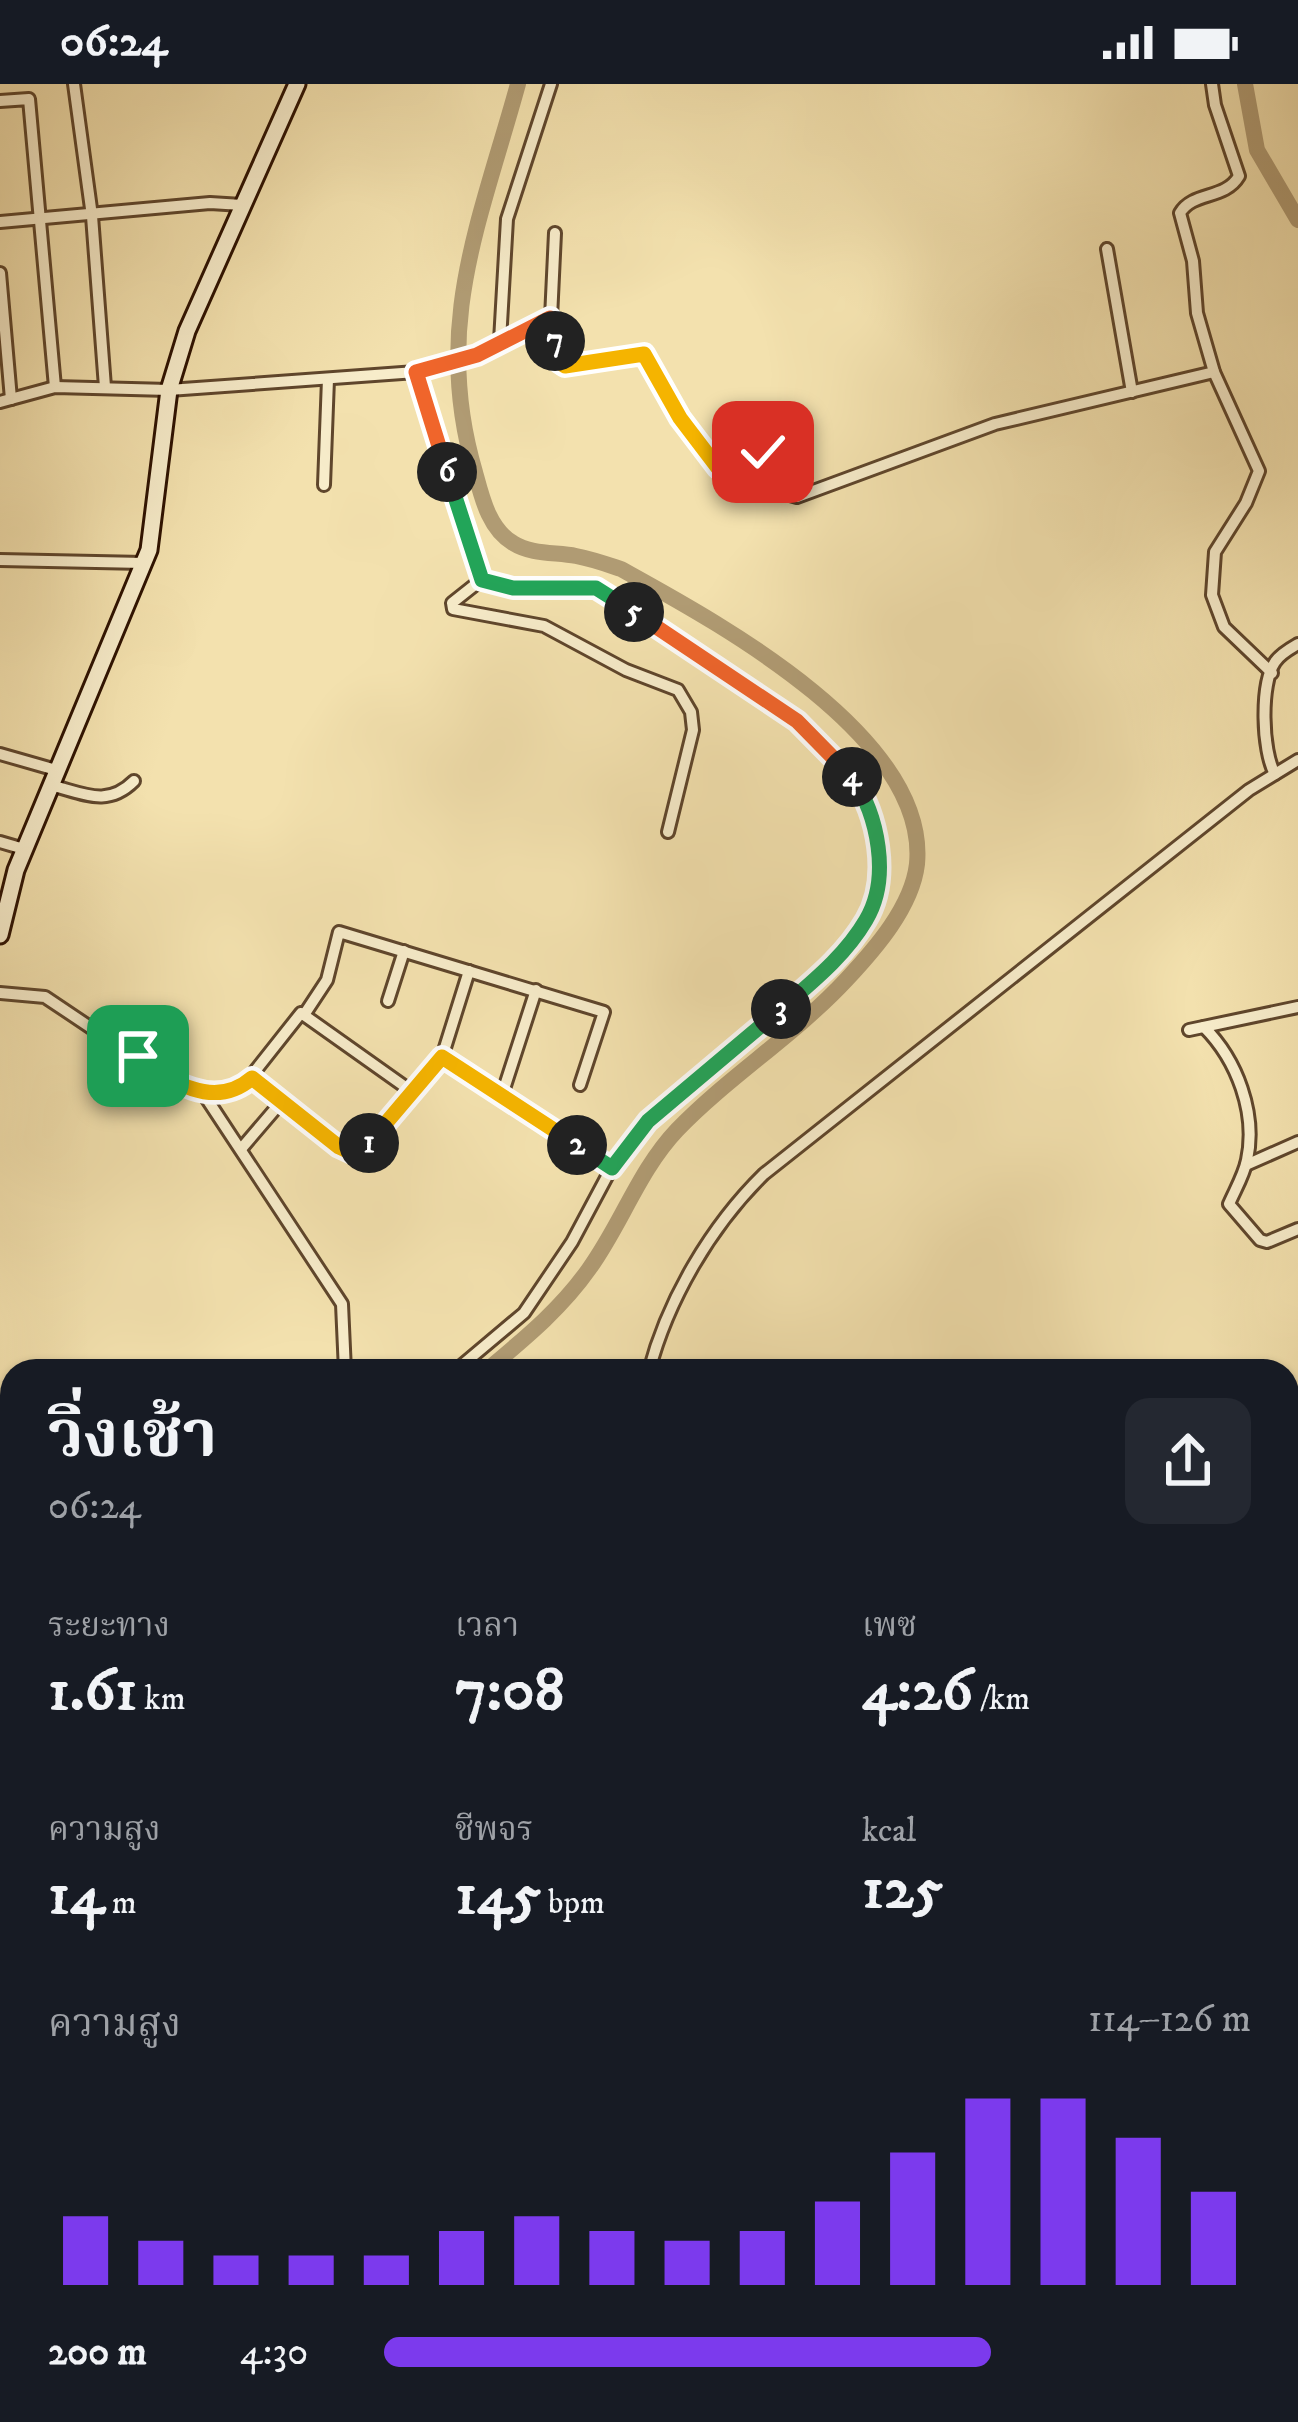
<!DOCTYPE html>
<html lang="th">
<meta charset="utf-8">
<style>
:root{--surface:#171b24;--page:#242831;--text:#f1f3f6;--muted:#9ea1a6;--accent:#7c3aed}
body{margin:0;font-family:"IM FELL DW Pica","Noto Serif Thai",serif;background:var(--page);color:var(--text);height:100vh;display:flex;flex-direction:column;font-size:45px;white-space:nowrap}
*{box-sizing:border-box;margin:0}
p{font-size:39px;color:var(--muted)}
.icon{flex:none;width:66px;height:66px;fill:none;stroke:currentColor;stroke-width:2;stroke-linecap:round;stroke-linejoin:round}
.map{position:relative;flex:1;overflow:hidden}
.panel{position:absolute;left:0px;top:1275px;width:1299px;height:1065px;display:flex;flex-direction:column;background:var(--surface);border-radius:36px 36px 0 0;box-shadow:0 3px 9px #0004}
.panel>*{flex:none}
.pin{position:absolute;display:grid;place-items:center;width:102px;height:102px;color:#fff;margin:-51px;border-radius:24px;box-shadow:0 6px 18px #0006}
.km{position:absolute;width:60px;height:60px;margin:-30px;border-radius:50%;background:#222;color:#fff;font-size:33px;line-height:60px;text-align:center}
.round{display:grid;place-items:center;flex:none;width:126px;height:126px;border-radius:24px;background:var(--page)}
.overview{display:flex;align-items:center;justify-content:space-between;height:204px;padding:0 48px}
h1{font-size:66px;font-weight:700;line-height:90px}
.metrics{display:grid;grid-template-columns:repeat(3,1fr);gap:18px;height:204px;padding:12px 48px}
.metrics div{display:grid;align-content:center}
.metrics b{font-size:60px;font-weight:700}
.metrics small{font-size:33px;font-weight:400}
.metrics p{font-size:33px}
.chart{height:336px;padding:24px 48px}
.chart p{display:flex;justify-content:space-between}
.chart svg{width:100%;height:216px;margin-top:12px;stroke:var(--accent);stroke-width:6}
ul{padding:0 48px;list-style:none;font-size:39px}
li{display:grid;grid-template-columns:192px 144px 1fr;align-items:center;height:90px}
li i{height:30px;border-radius:15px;background:var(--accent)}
.status{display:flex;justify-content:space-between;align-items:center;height:84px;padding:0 60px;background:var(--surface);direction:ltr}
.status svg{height:33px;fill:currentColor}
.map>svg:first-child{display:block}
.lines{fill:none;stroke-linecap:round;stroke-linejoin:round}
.river{stroke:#b09b73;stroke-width:16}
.street-casing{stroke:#5f462c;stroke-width:16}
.secondary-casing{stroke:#2e1201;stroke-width:21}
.street{stroke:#f7ecca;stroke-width:10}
.secondary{stroke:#f7ecca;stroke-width:15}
.split-1-casing{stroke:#fff;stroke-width:24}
.split-2-casing{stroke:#fff;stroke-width:24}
.split-3-casing{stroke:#fff;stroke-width:24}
.split-4-casing{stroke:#fff;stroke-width:24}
.split-5-casing{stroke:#fff;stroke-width:24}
.split-6-casing{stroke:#fff;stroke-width:24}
.split-7-casing{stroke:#fff;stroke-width:24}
.split-8-casing{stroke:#fff;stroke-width:24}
.split-1{stroke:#f5b400;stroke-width:15}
.split-2{stroke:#f5b400;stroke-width:15}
.split-3{stroke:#22a559;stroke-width:15}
.split-4{stroke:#22a559;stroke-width:15}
.split-5{stroke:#f0652b;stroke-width:15}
.split-6{stroke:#22a559;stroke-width:15}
.split-7{stroke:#f0652b;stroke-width:15}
.split-8{stroke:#f5b400;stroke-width:15}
</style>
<div class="status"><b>06:24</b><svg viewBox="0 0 49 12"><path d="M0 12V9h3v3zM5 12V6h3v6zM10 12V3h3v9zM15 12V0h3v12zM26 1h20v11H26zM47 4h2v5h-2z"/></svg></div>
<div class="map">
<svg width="1298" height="2338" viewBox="0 0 1298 2338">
<rect width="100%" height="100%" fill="#f3e1ae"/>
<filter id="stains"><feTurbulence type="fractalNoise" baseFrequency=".00167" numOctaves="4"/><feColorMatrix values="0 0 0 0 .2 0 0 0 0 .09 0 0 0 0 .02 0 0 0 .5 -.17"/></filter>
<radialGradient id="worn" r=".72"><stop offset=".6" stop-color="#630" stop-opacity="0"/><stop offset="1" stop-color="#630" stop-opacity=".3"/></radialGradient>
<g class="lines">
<g class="river">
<path d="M1245 0 1257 66 1298 136"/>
<path d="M486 1287C524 1255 561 1225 589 1185 621 1141 639 1086 677 1046 729 992 795 951 847 895 875 865 912 823 917 780 929 652 715 537 621 485 606 480 592 475 576 472 556 468 532 471 513 459 489 445 482 414 475 388 432 243 480 138 518 0"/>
<path d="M0 1479 12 1462"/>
<path d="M0 1825 12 1850"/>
<path d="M230 2338 249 2328"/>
</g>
<g class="street-casing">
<g id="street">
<path d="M74 0 92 132 105 303"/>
<path d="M1212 0 1215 21 1239 92C1225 116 1193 107 1180 129L1193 177 1197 229 1214 288 1259 387 1246 419 1215 468 1212 511 1224 543 1272 589"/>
<path d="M0 17 29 15 55 303"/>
<path d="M0 138 210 119 242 121"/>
<path d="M555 149 551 234 559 278 565 282 644 270 680 334 718 384 763 368 790 411 797 413 995 340 1214 288"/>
<path d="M1107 165 1132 308"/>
<path d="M0 189 11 315"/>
<path d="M500 257 551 234"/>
<path d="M416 288 481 496 452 519 453 525 544 542 626 586 678 606 691 628 693 646 668 748"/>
<path d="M0 318 55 303 169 306 416 288 477 271 500 257 507 135 551 0"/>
<path d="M324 401 328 295"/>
<path d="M0 476 144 479"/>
<path d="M0 670 56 686"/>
<path d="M1275 690C1262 667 1260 600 1275 578 1280 570 1291 564 1298 560"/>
<path d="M50 701C83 709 107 724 134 697"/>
<path d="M0 758 24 765"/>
<path d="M0 909 45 913 178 1002 212 1007 244 1001 301 929 411 1007"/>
<path d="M388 917 404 867"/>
<path d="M304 931 327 896 339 848 604 928 580 1001"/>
<path d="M1204 943C1237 976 1257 1029 1247 1076 1244 1091 1235 1106 1229 1120L1260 1156 1267 1158 1298 1145"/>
<path d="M1189 946 1298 923"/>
<path d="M442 973 612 1083"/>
<path d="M252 994 339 1063 359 1069 443 970 469 887"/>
<path d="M201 1006 342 1220 345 1287"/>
<path d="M502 1011 536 906"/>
<path d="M241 1065 282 1017"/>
<path d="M1246 1081 1298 1058"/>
<path d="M455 1287 524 1229 572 1158 612 1083 648 1037 832 880 868 833 878 788 877 747 865 712 842 678 797 637 596 504H513L481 496"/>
<path d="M649 1287C668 1215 711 1142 764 1090L1249 706 1298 676"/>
<path d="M0 1349 12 1361"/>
<path d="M0 1409 12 1401"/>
<path d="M0 1903 12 1918"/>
<path d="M1287 2087 1298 2081"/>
<path d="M1287 2150 1298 2144"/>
<path d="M1298 2207 1287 2213 1298 2225"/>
<path d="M81 2338 116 2328"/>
<path d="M500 2338 503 2328"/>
<path d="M1297 2338H1298"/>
</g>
</g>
<g class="secondary-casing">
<g id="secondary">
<path d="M0 851 16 786 149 466 169 306 187 247 297 0"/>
<path d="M1287 1536 1298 1533"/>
<path d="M1287 1550 1298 1547"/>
<path d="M0 1848 12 1849"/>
</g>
</g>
<use href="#street" class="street"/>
<use href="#secondary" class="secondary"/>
</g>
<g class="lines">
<g class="split-1-casing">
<path id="split-1" d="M138 972C169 997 214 1027 252 994L339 1063 354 1070 369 1059"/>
</g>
<g class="split-2-casing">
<path id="split-2" d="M369 1059 442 973 577 1061"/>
</g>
<g class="split-3-casing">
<path id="split-3" d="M577 1061 612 1084 648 1037 781 925"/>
</g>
<g class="split-4-casing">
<path id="split-4" d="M781 925C812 898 845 872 866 836 891 794 878 731 852 693"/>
</g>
<g class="split-5-casing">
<path id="split-5" d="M634 528 797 637 852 693"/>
</g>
<g class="split-6-casing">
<path id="split-6" d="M447 388 482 496 513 504H596L634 528"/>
</g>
<g class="split-7-casing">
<path id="split-7" d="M447 388 416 288 477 271 550 234 555 257"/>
</g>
<g class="split-8-casing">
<path id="split-8" d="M555 257 559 278 565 282 644 270 680 334 718 384 763 368"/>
</g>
<use href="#split-1" class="split-1"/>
<use href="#split-2" class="split-2"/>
<use href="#split-3" class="split-3"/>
<use href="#split-4" class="split-4"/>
<use href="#split-5" class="split-5"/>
<use href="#split-6" class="split-6"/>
<use href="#split-7" class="split-7"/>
<use href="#split-8" class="split-8"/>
</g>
<rect width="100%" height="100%" filter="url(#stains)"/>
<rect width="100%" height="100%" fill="url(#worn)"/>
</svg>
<div class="pin" style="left:138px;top:972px;background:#1e9e55"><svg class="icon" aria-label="arrive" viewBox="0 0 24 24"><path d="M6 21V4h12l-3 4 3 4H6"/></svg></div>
<div class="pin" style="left:763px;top:368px;background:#d93025"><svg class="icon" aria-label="check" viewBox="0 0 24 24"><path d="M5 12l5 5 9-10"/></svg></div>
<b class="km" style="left:369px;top:1059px">1</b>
<b class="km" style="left:577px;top:1061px">2</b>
<b class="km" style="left:781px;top:925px">3</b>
<b class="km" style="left:852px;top:693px">4</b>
<b class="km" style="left:634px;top:528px">5</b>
<b class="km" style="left:447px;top:388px">6</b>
<b class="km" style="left:555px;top:257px">7</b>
<section class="panel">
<div class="overview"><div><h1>วิ่งเช้า</h1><p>06:24</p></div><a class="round"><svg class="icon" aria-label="share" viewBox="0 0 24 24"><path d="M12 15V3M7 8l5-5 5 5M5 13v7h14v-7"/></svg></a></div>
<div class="metrics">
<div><p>ระยะทาง</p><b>1.61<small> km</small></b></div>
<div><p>เวลา</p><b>7:08</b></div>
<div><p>เพซ</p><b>4:26<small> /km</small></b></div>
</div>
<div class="metrics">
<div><p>ความสูง</p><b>14<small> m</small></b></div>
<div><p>ชีพจร</p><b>145<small> bpm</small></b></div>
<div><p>kcal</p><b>125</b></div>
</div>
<div class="chart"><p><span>ความสูง</span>114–126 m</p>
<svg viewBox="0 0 160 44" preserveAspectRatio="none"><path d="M5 44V30M15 44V35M25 44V38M35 44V38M45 44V38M55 44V33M65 44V30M75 44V33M85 44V35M95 44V33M105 44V27M115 44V17M125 44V6M135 44V6M145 44V14M155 44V25"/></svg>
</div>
<ul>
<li><b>200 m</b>4:30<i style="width:70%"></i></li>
</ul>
</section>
</div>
